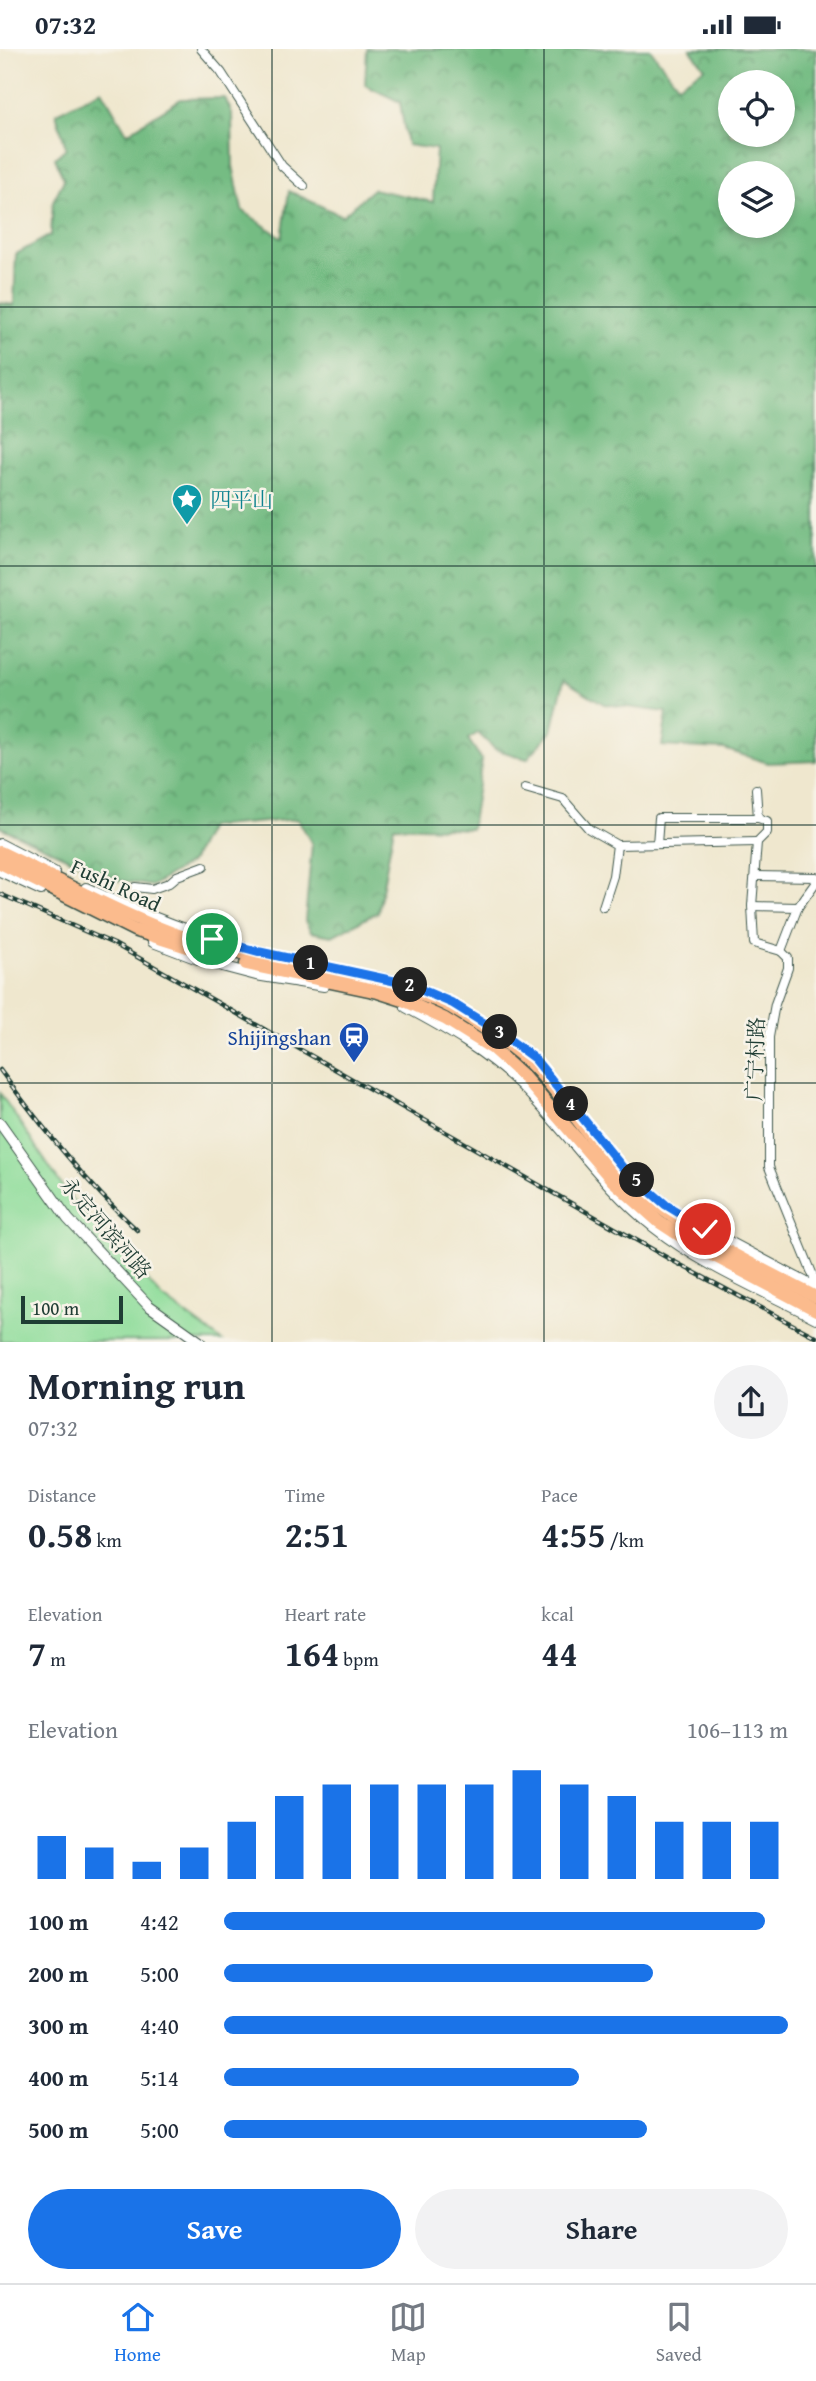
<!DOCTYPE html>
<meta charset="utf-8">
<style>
:root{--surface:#fff;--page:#f2f2f3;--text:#1f2937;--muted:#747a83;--line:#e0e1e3;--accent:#1a73e8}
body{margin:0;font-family:"Gentium Book Plus","Noto Serif SC",serif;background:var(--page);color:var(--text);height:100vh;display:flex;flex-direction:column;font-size:26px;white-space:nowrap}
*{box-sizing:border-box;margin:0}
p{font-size:23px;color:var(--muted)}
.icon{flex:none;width:38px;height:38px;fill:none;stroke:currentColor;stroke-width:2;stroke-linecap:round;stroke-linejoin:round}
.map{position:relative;height:1293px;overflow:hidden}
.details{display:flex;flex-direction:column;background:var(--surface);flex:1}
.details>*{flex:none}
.buttons{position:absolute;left:718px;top:21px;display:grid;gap:14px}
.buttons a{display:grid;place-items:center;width:77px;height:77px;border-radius:50%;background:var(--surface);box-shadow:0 4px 10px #0003;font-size:35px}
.scale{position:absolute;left:21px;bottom:18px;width:102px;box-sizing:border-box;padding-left:7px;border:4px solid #1f3d34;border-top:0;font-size:19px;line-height:24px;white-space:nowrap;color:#1f3d34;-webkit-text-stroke:5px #f7f3e8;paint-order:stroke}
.pin{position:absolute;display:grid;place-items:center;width:60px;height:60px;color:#fff;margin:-30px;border:4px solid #fff;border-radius:50%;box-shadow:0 2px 7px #0007}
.km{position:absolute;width:35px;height:35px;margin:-18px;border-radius:50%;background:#222;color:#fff;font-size:19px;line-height:35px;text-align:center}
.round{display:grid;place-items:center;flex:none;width:74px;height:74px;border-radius:37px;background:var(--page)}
.headline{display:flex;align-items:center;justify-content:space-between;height:119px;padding:0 28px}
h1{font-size:38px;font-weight:800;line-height:52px}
.figures{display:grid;grid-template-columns:repeat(3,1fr);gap:10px;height:119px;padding:7px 28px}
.figures div{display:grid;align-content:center}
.figures b{font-size:35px;font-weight:800}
.figures small{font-size:19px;font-weight:400}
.figures p{font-size:19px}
.chart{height:196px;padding:14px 28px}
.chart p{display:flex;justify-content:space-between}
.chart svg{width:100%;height:126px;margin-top:7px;stroke:var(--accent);stroke-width:6}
.button{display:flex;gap:14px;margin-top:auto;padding:14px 28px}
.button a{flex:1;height:80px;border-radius:42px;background:var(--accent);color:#fff;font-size:28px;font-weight:800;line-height:80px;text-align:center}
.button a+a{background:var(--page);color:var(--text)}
ul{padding:0 28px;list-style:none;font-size:23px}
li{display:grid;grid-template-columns:112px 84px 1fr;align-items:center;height:52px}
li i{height:18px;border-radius:9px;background:var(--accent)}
.status{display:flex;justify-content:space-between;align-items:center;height:49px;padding:0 35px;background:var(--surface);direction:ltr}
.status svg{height:19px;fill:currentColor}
.menu{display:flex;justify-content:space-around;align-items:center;height:98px;border-top:2px solid var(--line);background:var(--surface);font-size:19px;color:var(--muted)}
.menu a{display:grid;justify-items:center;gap:4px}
.menu .selected{color:var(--accent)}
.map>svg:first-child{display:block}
.forest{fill:url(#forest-crowns);stroke:#4a7c5c;stroke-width:2;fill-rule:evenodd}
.green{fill:#90dd9b;stroke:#588d68;stroke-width:2}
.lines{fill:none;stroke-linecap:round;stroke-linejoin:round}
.minor-casing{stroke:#3e564b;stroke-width:10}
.tertiary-casing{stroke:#3e564b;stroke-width:12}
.trunk-casing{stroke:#3e564b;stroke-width:15}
.minor{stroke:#fff;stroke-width:8}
.tertiary{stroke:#fff;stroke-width:10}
.trunk{stroke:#fbbb8d;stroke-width:12}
.rail-casing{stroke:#1f3d34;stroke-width:4.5}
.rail{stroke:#f7f3e8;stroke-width:2;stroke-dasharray:5;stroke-linecap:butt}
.route-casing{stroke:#fff;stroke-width:14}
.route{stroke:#1a73e8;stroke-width:9}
.grid{fill:none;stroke:#1f3d34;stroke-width:2;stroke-opacity:0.55}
.labels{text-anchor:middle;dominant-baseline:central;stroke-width:5;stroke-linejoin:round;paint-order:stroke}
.culture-label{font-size:21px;fill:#0d838f;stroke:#f7f3e8;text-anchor:start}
.street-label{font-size:21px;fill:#1f3d34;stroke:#f7f3e8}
.transit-label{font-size:21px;fill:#164399;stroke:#f7f3e8;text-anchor:end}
</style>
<div class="status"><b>07:32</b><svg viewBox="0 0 49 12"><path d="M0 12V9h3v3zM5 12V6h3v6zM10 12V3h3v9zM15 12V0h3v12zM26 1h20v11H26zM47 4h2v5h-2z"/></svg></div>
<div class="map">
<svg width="816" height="1293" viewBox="0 0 816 1293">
<defs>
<pattern id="forest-crowns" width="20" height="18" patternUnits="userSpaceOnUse" patternTransform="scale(1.75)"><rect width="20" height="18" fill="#74bc83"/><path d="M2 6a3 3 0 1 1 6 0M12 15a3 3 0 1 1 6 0" fill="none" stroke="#5f9a6c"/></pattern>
</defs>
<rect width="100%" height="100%" fill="#f7f3e8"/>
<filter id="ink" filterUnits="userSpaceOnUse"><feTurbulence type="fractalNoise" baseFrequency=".0143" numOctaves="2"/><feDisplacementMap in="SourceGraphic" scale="14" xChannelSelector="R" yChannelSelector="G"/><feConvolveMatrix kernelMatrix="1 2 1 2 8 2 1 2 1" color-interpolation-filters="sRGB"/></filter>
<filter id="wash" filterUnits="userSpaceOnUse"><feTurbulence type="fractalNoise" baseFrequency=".00686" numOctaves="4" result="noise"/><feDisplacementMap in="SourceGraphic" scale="28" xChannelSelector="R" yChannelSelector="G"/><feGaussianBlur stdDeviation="1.57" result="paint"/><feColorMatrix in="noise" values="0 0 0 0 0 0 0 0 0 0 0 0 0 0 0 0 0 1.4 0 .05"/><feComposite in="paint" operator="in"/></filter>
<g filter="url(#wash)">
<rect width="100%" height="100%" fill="#efe7ce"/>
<path class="forest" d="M367 0H650L678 36 705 19 690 0H816V712L768 714 724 700 662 697 667 663 604 655 564 631 552 682 527 710 495 700 478 684 468 690 482 711 471 780 394 777 378 863 332 887 311 883 305 872 312 795 298 770 209 778 191 813 152 837 117 831 0 778V254L14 256 16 205 51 186 53 152 64 131 55 109 66 99 56 64 102 41 127 84 181 50 225 49 232 64 233 117 242 161 282 189 289 142 342 167 373 140 433 153 436 100 407 96 400 53 365 36ZM730 33H782V86H730ZM730 124H782V177H730Z"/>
<path class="green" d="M0 1044 68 1146 162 1248 222 1292H0Z"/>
</g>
<g filter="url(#ink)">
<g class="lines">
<g class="minor-casing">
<g id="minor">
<path d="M201 0 221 23 282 117 304 137"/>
<path d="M525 739 563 750 589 780 617 796 613 827 603 858"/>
<path d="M756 740 758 769 767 772V783L757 793 752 857 754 894 781 902"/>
<path d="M657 795 659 769H758"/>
<path d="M617 796 757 793"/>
<path d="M755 827 816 828"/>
<path d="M123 856 135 838 152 840 169 834 177 827 204 817"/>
<path d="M752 857 798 858"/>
<path d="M781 902 788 909V919L775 955 769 988V1118L816 1234"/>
<path d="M781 902 798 858 816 833"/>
</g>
</g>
<g class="tertiary-casing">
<g id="tertiary">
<path d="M0 795 54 823"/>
<path d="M0 822 41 841"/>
<path d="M86 839C140 864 195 886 252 901"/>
<path d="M153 893 203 912 256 926 324 937"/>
<path d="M376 928 408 935 422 941"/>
<path d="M406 958C447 980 486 1002 520 1035 567 1081 602 1137 654 1178 702 1216 762 1241 816 1269"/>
<path d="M0 1074 68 1170 148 1256 200 1293"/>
<path d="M632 1127 666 1156 705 1180 816 1239"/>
</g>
</g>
<g class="trunk-casing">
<g id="trunk">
<path d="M0 803C69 836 138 876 212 897 267 913 322 920 377 934 402 940 430 947 452 959 479 975 507 993 530 1014 564 1047 588 1090 621 1124 676 1181 747 1212 816 1248"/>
<path d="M0 814 134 881 225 910"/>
<path d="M246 915 378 943 403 951 445 970 493 1000 523 1027 613 1132 659 1173 697 1198 816 1261"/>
</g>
</g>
<use href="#minor" class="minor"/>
<use href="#tertiary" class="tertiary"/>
<use href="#trunk" class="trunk"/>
<g class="rail-casing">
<g id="rail">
<path d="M0 845 114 895 139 909 673 1212 816 1288"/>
<path d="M0 1021C42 1078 85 1133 137 1181"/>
</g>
</g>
<use href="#rail" class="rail"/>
</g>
</g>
<g class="lines" filter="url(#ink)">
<g class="route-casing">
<path id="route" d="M212 890 260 903 408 935 452 954 500 984 534 1009 623 1119 666 1156 705 1180"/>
</g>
<use href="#route" class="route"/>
</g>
<path class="grid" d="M272 0V1293M544 0V1293M0 258H816M0 517H816M0 776H816M0 1034H816"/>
<defs>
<g id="sight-pin" transform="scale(1.575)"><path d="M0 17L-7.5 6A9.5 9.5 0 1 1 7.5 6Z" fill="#0f9aa8" stroke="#f7f3e8"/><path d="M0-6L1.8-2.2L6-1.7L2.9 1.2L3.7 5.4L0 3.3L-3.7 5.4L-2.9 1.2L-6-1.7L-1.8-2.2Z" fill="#fff"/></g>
<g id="station-pin" transform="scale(1.575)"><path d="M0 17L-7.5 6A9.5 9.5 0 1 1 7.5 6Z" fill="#1a4fb4" stroke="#f7f3e8"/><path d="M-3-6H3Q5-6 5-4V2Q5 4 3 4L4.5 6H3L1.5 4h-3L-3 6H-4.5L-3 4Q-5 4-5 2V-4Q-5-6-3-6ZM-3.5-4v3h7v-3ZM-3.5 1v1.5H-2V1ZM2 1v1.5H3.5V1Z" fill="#fff"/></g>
</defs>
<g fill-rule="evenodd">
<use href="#sight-pin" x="187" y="450"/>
<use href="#station-pin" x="354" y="988"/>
</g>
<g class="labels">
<g class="culture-label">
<text x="210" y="450">四平山</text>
</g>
<g class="street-label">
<text transform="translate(116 836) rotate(25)">Fushi Road</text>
<text transform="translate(755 1010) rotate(-88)">广宁村路</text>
<text transform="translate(106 1179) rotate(49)">永定河滨河路</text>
</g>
<g class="transit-label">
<text x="331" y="988">Shijingshan</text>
</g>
</g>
</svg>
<div class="buttons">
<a><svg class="icon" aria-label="locate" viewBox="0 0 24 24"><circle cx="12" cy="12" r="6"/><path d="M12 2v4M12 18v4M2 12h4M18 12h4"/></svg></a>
<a><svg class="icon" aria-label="layers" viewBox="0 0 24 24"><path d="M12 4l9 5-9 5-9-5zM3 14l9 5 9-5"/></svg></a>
</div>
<div class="scale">100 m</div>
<div class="pin" style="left:212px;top:890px;background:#1e9e55"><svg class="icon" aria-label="arrive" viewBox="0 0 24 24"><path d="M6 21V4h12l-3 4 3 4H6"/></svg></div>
<div class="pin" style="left:705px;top:1180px;background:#d93025"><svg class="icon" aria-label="check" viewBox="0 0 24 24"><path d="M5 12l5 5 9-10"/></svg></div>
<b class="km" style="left:311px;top:914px">1</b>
<b class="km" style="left:410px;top:936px">2</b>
<b class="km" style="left:500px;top:983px">3</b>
<b class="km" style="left:571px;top:1055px">4</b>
<b class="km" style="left:637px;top:1131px">5</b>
</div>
<section class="details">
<div class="headline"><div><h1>Morning run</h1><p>07:32</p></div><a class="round"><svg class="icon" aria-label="share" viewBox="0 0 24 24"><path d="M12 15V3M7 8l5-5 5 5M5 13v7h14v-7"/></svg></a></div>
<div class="figures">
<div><p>Distance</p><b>0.58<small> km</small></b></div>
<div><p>Time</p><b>2:51</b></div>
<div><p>Pace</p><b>4:55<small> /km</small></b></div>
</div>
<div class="figures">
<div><p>Elevation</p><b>7<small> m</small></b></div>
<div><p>Heart rate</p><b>164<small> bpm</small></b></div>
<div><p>kcal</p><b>44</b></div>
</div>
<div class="chart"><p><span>Elevation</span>106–113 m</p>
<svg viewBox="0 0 160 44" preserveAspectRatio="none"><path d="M5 44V29M15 44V33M25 44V38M35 44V33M45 44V24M55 44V15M65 44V11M75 44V11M85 44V11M95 44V11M105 44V6M115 44V11M125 44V15M135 44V24M145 44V24M155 44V24"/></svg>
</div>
<ul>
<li><b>100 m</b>4:42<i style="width:96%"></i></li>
<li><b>200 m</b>5:00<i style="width:76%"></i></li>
<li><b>300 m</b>4:40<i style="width:100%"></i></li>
<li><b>400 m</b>5:14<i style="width:63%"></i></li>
<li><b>500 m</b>5:00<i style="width:75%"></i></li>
</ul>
<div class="button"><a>Save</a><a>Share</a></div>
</section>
<nav class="menu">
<a class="selected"><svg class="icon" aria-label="home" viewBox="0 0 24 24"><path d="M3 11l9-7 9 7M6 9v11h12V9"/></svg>Home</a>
<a><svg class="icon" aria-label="map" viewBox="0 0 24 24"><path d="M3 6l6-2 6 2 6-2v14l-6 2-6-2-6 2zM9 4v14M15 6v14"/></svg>Map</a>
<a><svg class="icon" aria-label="saved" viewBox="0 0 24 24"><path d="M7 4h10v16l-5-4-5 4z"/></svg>Saved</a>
</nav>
